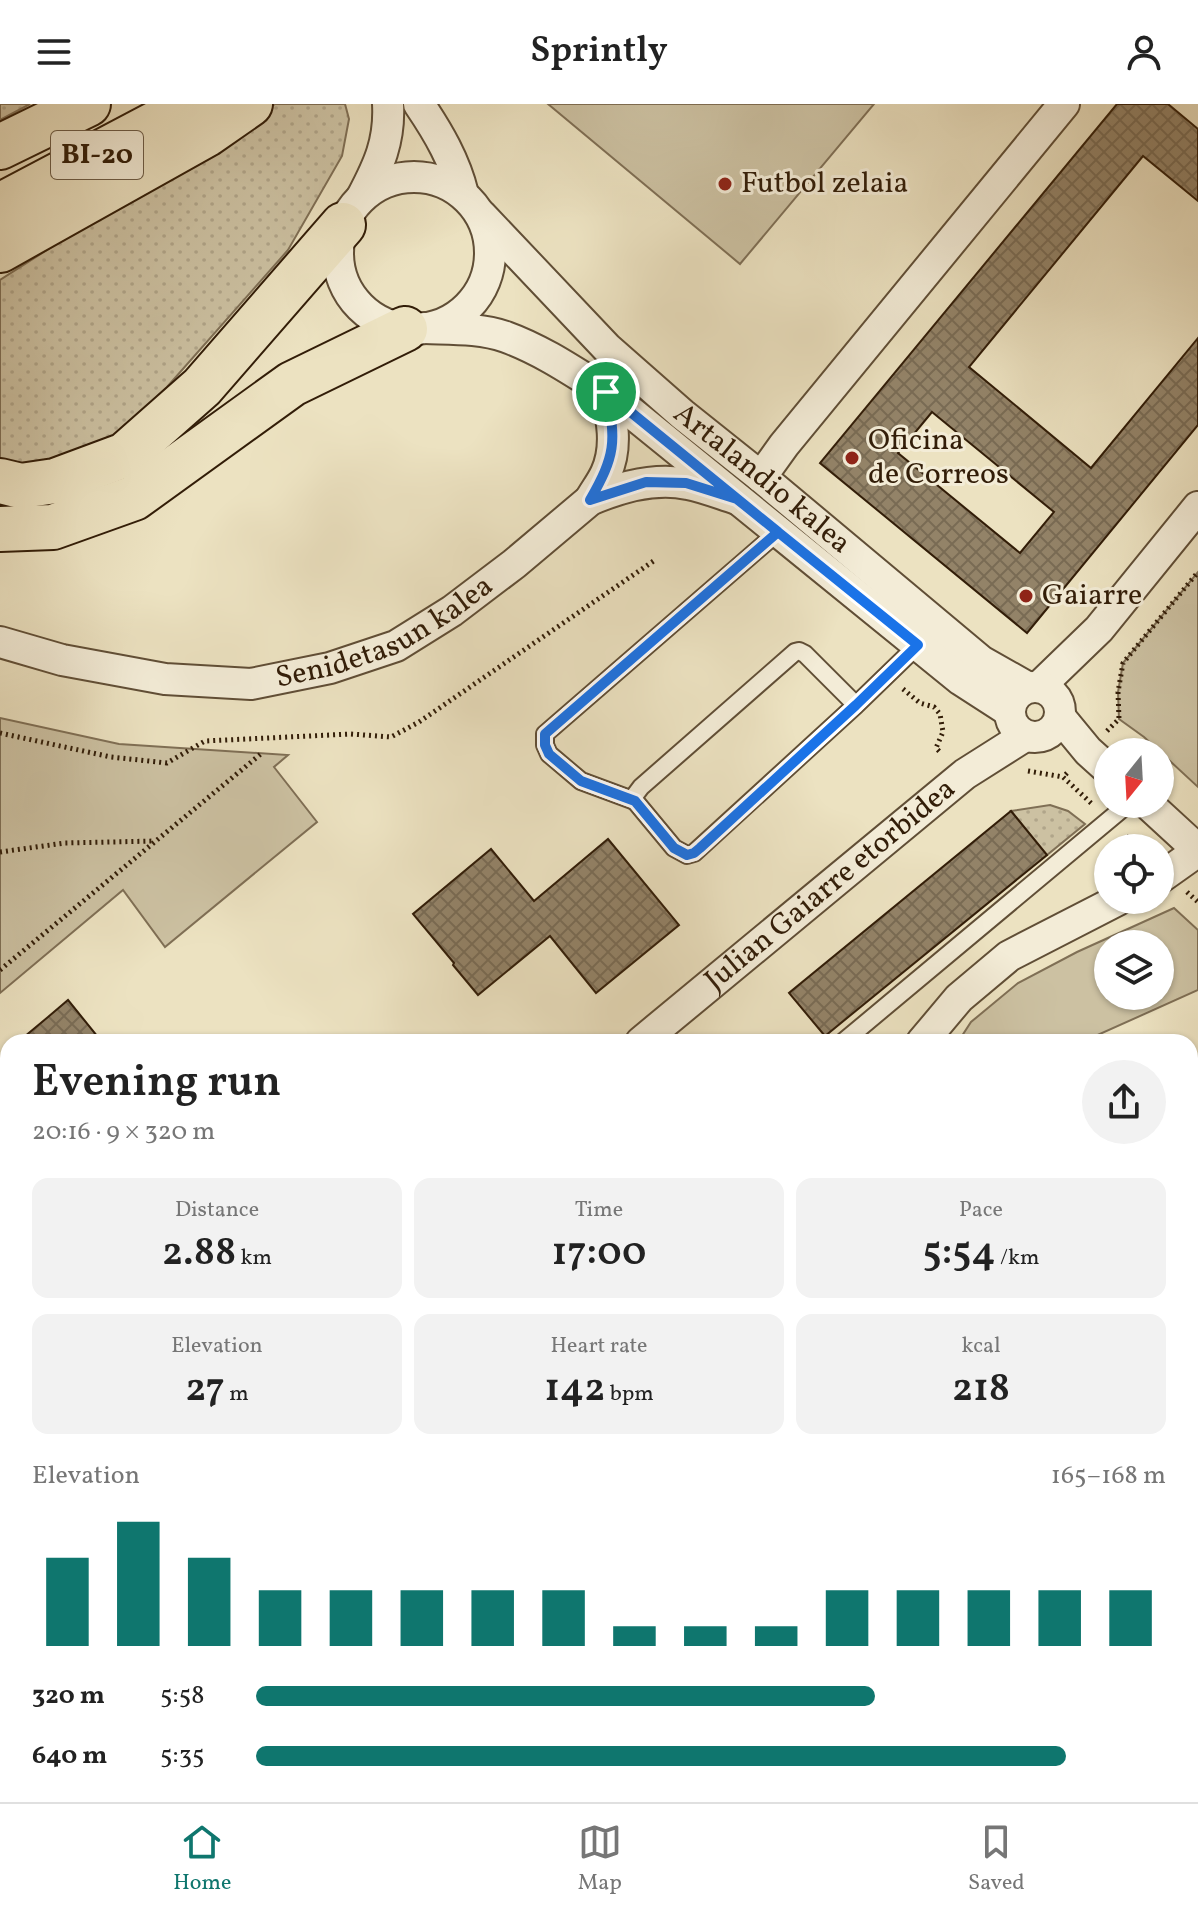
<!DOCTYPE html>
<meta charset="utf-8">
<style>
:root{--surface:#fff;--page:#f2f2f2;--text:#222;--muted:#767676;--line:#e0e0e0;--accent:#0f766e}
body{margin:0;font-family:Vollkorn,serif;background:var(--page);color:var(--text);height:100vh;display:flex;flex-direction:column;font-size:30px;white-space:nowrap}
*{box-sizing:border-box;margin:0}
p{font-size:26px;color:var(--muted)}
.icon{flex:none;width:44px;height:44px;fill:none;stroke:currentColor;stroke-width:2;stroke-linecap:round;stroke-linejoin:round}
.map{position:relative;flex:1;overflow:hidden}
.details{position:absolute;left:0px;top:930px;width:1198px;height:768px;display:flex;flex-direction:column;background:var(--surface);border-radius:24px 24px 0 0;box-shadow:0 2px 6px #0004}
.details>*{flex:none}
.needle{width:52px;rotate:198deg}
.fabs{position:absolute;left:1094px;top:634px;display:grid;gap:16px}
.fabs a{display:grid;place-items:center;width:80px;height:80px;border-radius:50%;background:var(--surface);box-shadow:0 2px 6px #0004;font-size:40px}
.pin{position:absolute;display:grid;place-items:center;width:68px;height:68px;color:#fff;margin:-34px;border:4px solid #fff;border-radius:50%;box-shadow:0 2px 8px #0007}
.round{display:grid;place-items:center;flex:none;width:84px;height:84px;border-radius:42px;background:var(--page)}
.overview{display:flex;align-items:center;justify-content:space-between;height:136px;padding:0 32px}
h1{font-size:44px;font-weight:600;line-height:60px}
.metrics{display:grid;grid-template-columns:repeat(3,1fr);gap:12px;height:136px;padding:8px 32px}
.metrics div{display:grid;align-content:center;border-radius:16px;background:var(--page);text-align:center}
.metrics b{font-size:40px;font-weight:600}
.metrics small{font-size:22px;font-weight:400}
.metrics p{font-size:22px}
.chart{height:224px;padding:16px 32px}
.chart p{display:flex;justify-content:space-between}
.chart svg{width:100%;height:144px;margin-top:8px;stroke:var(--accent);stroke-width:6}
ul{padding:0 32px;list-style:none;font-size:26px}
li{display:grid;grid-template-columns:128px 96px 1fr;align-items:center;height:60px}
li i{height:20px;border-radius:10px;background:var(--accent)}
header{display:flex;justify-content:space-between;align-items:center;height:104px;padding:0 32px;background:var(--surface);font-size:36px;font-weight:600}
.tabs{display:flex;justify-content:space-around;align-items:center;height:112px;border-top:2px solid var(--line);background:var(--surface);font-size:22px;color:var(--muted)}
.tabs a{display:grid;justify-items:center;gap:4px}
.tabs .current{color:var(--accent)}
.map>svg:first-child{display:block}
.grass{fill:url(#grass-dots);stroke:#7f6f55;stroke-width:2}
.green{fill:#ccc1a2;stroke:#7f6f55;stroke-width:2;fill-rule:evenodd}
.building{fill:url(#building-cross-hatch);stroke:#321d08;stroke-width:2;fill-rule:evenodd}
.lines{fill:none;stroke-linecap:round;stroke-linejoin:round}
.service-casing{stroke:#604e36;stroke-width:20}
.minor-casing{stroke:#604e36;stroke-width:34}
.primary-casing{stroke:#321d08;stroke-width:48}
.path{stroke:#321d08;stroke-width:5;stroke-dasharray:2 4;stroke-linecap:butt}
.service{stroke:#f3ecd7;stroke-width:16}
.minor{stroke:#f3ecd7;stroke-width:30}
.primary{stroke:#ece2c1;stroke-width:44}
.route-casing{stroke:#fff;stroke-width:16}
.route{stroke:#1a73e8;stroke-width:10}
.poi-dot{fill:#8f2418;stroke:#f3ecd7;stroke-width:3}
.labels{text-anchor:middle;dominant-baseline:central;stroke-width:6;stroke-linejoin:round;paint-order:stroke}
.shield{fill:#f3ecd7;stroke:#6c5b46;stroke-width:2}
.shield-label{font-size:28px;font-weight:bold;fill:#321d08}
.poi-label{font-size:30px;fill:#321d08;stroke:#f3ecd7;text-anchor:start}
.street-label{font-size:30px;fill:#321d08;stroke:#f3ecd7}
</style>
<header><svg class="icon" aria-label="menu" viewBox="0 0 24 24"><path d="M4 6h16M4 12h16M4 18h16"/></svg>Sprintly<svg class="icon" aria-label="person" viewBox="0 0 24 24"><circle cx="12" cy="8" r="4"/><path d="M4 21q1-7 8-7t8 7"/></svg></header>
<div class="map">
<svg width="1198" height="1698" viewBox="0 0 1198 1698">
<defs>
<pattern id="grass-dots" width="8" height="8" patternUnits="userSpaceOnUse" patternTransform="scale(2)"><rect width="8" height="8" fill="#ccc1a2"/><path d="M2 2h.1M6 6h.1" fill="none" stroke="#b0a58a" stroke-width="1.8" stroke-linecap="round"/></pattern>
<pattern id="building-cross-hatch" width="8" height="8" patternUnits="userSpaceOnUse" patternTransform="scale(2)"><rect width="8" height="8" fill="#938368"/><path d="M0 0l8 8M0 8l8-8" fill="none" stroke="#796b54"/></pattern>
</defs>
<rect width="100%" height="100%" fill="#ece2c1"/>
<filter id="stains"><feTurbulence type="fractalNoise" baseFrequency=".0025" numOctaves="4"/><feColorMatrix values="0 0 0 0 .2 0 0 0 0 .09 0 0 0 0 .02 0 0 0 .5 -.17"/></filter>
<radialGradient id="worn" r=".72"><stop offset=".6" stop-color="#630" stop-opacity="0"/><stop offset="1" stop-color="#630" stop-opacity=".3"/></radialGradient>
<g class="grass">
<path d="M0 0H30L0 16Z"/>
<path d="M275 0H345L349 15 342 52 288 146 167 283 109 339 57 359H11L0 354V176Z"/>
<path d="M1050 701 1068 707 1085 720 1047 751 1011 707Z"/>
<path d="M767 1690H834L829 1698H744Z"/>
</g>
<g class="green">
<path d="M548 0H874L740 160Z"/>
<path d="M1198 468V683L1144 633 1119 615 1118 588 1123 559Z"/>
<path d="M0 614 119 640 288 651 274 663 317 718 165 843 123 786 0 889Z"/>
<path d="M1174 804 1198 826V886L1082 938H958L971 918 1018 879 1077 848ZM1160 840V892H1108V840Z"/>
<path d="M0 1295 8 1305V1398L0 1405Z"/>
</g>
<g class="building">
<path d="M1117 0H1168L1198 25V97L1143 52 969 263 1091 364 1198 234V321L1027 529 820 359ZM932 308 1054 408 1020 449 898 349Z"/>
<path d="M1011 707 1047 751 825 932 789 889Z"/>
<path d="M608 735 679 821 596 889 550 832 478 891 453 861 454 859 413 810 491 745 534 797Z"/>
<path d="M68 896 102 938H18L48 913Z"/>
</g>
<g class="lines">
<g class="service-casing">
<g id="service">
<path d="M856 601 805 550 799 547 795 548 641 683 635 691V697L674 744 687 751 694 749 856 601 918 541"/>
<path d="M635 697 581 677 549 650 545 641V630L778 428"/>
<path d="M843 938 1128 700"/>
</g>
</g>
<g class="minor-casing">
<g id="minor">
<path d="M419 0C438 28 455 57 463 90"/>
<circle cx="414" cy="149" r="76"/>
<path d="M362 93C379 61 390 37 388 0"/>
<path id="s1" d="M481 111 607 244 682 310 761 373 981 557 1027 583"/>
<path d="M425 224C452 225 481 224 506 233 542 246 574 268 606 288L961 576 1009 607"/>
<path d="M761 373 784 341 1064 0"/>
<path d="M590 396C595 387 602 378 606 369 618 343 612 315 606 288"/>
<path id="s2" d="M0 538 62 556 165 575 251 580 330 564 396 542 452 507 514 460 590 396C620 383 655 373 688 380 704 383 721 390 737 395"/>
<path d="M1040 582 1099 525 1198 403"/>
<circle cx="1035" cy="608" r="25"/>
<path d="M1060 613 1088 647 1108 665"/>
<path d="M1148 700 1198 746"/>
<path d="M1160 774 1198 747"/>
<path id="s3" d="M641 938 965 670 1025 632"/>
<path d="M922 938 959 894 1009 852 1118 796"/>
<path d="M0 1461 8 1455"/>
<path d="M680 1698 703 1690"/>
</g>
</g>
<g class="primary-casing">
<g id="primary">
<path d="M0 43 88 0"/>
<path d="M0 102 193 0"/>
<path d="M0 146 207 30 250 0"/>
<path d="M0 377 21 382 55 377 125 351 202 283 343 121"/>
<path d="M0 425 53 423 134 394 292 280 405 225"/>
</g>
</g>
<g class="path">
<path d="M903 585 920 599 934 603 940 610 943 628 936 644 942 650"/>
<path d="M1107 627 1119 615 1118 588 1123 559 1198 468"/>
<path d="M0 629 111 653 167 659 205 637 351 630 391 633 419 618 655 456"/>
<path d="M1028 667 1063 673"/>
<path d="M1067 669 1063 673 1092 700"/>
<path d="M1126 732 1139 744"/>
<path d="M0 748 65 739 155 737"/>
<path d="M1187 788 1198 798"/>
<path d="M0 866 262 649"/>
<path d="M1190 997 1198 993"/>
<path d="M0 1502 8 1495"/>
<path d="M1190 1550 1198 1543"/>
<path d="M1025 1698 1034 1690"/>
</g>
<use href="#service" class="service"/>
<use href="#minor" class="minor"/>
<use href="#primary" class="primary"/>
</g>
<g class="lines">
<g class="route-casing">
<path id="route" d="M606 288 778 428 545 630V641L549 650 581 677 635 697 674 744 687 751 694 749 700 744 856 601 918 541 737 395 686 379 646 378 590 396C615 352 617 338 606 288"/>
</g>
<use href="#route" class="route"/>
</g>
<g class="poi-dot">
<circle cx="725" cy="80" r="8"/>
<circle cx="852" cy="354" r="8"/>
<circle cx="1026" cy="492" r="8"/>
</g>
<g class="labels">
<rect class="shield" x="51" y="27" width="92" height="48" rx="6"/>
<g class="shield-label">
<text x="97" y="51">BI-20</text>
</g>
<g class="poi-label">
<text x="741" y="80">Futbol zelaia</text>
<text x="868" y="337">Oficina<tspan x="868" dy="34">de Correos</tspan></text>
<text x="1042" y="492">Gaiarre</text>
</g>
<g class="street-label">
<text stroke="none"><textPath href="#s1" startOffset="386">Artalandio kalea</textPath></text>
<text stroke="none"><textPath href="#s2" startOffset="400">Senidetasun kalea</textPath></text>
<text stroke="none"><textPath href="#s3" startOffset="246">Julian Gaiarre etorbidea</textPath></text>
</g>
</g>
<rect width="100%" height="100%" filter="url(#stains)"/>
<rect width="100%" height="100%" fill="url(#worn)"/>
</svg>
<div class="fabs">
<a><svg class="needle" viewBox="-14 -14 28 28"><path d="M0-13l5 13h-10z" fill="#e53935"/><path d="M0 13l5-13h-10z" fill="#767676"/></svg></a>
<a><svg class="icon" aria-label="locate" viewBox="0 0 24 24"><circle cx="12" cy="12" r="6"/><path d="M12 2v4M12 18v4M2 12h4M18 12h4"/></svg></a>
<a><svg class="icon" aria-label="layers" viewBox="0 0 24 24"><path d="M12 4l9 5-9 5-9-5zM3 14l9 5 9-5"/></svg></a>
</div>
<div class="pin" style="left:606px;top:288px;background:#1e9e55"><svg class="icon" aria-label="arrive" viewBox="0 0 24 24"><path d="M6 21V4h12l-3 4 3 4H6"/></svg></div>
<section class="details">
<div class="overview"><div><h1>Evening run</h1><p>20:16 · 9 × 320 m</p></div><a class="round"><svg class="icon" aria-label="share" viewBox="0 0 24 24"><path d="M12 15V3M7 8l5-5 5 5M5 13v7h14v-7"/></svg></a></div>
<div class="metrics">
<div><p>Distance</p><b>2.88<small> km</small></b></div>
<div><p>Time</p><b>17:00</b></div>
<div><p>Pace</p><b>5:54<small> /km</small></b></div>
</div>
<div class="metrics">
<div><p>Elevation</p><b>27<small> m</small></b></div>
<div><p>Heart rate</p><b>142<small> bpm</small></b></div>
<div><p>kcal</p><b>218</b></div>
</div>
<div class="chart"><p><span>Elevation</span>165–168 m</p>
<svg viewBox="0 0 160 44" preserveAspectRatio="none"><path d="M5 44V17M15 44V6M25 44V17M35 44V27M45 44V27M55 44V27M65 44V27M75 44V27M85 44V38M95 44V38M105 44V38M115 44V27M125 44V27M135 44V27M145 44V27M155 44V27"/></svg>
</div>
<ul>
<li><b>320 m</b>5:58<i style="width:68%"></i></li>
<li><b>640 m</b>5:35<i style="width:89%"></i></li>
</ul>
</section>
</div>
<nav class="tabs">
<a class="current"><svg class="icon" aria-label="home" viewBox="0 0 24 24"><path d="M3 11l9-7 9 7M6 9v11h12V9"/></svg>Home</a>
<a><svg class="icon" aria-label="map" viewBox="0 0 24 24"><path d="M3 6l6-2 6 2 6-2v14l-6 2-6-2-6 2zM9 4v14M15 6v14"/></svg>Map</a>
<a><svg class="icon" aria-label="saved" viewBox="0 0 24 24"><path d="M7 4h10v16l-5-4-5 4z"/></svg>Saved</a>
</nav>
